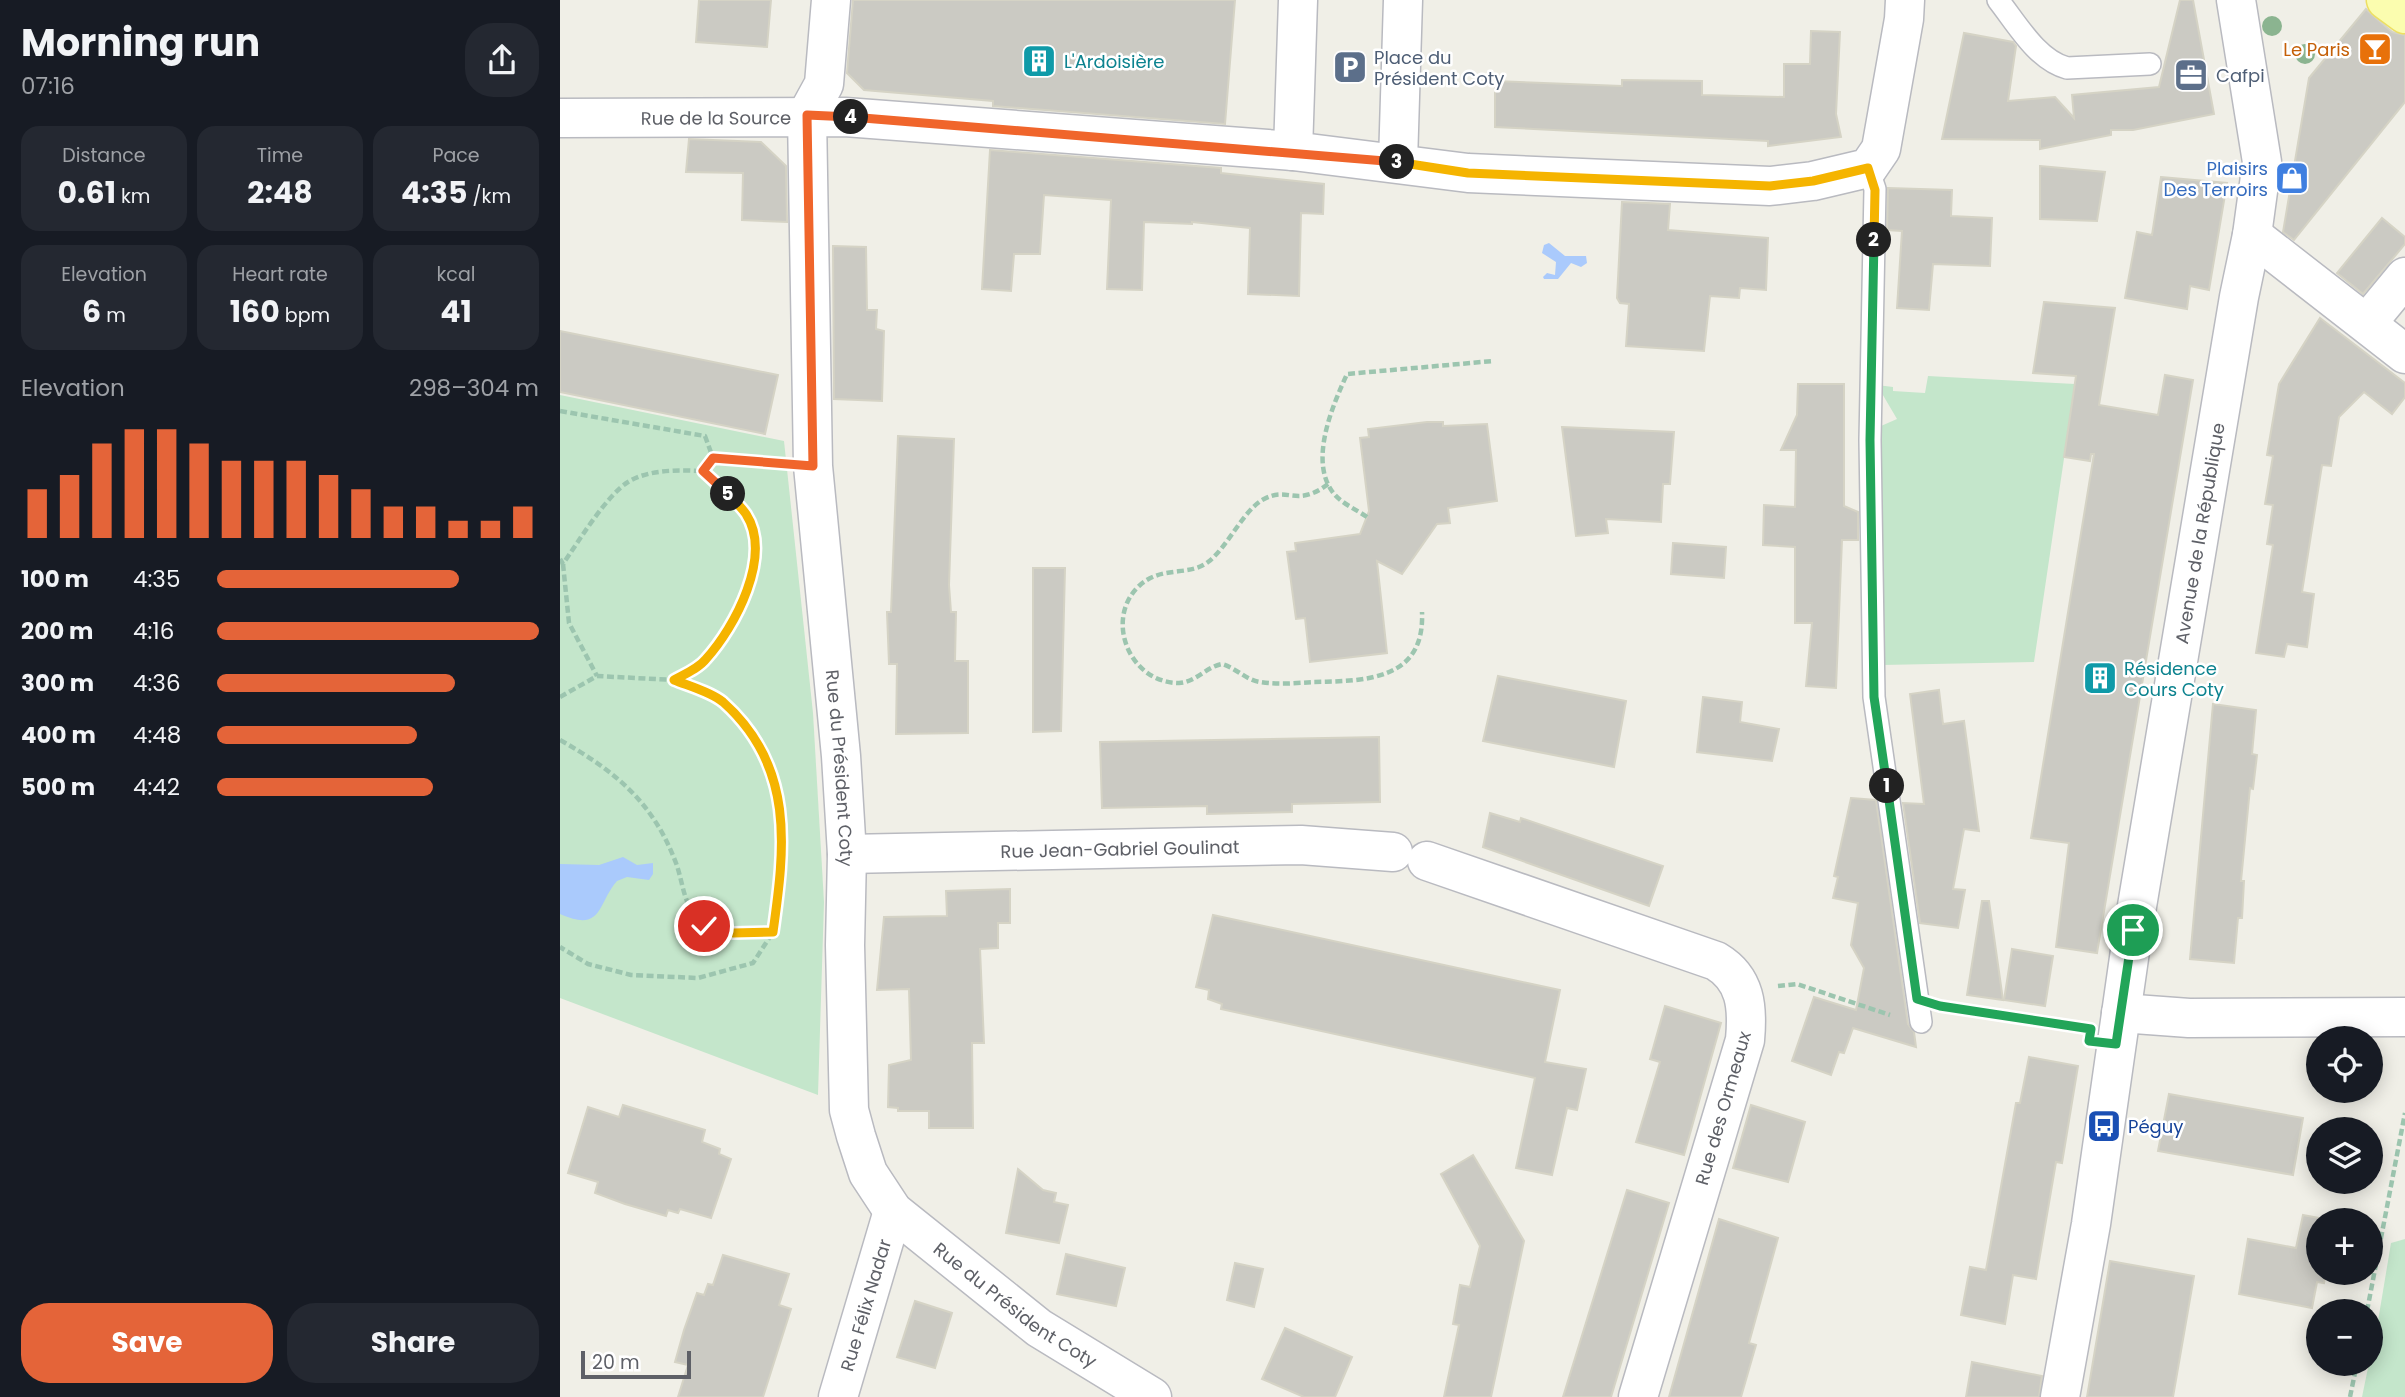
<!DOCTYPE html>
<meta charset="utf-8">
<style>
:root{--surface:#171b24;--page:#242831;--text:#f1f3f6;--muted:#9ea1a6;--accent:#e46439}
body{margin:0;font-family:Poppins,sans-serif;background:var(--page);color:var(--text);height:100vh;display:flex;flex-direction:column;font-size:26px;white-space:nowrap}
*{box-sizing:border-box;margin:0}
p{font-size:23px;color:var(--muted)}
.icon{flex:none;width:38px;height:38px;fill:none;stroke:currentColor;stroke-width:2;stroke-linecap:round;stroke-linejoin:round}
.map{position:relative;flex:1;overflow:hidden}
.details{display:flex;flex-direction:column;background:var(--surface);width:560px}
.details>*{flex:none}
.buttons{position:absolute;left:1746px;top:1026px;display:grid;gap:14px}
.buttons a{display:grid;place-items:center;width:77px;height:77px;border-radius:50%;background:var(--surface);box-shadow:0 4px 18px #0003;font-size:35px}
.scale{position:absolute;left:21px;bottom:18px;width:110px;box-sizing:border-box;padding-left:7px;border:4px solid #5e6067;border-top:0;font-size:19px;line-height:24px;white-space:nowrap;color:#5e6067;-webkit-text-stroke:5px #fff;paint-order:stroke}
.pin{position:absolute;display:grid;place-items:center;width:60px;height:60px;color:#fff;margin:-30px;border:4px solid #fff;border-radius:50%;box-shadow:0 2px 7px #0007}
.km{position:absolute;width:35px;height:35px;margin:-18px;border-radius:50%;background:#222;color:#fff;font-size:19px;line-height:35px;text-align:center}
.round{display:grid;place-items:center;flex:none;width:74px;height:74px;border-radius:28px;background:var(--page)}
.overview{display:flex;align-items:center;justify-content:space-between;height:119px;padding:0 21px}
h1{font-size:38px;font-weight:700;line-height:52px}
.figures{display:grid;grid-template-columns:repeat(3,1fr);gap:10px;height:119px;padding:7px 21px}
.figures div{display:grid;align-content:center;border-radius:18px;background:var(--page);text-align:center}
.figures b{font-size:30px;font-weight:700}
.figures small{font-size:19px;font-weight:400}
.figures p{font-size:19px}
.chart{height:196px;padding:14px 21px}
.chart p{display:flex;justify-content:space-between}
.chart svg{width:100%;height:126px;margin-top:7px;stroke:var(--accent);stroke-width:6}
.action{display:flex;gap:14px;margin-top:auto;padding:14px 21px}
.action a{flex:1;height:80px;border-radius:28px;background:var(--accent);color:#fff;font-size:28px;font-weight:700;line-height:80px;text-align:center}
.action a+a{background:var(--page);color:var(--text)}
ul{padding:0 21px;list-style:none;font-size:23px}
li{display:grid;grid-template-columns:112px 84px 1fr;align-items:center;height:52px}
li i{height:18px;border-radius:9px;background:var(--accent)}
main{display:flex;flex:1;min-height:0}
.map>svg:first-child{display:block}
.green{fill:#c4e6cb}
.water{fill:#aacafc}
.building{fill:#cbcac3;stroke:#d5d3c5;stroke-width:2}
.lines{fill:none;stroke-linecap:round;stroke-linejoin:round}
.service-casing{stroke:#b9bac0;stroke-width:24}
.minor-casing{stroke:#b9bac0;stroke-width:41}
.primary-casing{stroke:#eddf62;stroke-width:41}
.path{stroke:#9cc5af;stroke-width:4.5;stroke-dasharray:7 3.5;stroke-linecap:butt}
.service{stroke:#fff;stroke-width:21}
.minor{stroke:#fff;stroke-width:38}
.primary{stroke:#fbfdaf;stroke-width:38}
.tree{fill:#8bb490}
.split-1-casing{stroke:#fff;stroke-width:14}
.split-2-casing{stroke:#fff;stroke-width:14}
.split-3-casing{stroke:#fff;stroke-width:14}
.split-4-casing{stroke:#fff;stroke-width:14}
.split-5-casing{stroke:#fff;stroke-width:14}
.split-6-casing{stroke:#fff;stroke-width:14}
.split-1{stroke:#22a559;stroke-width:9}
.split-2{stroke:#22a559;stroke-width:9}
.split-3{stroke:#f5b400;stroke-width:9}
.split-4{stroke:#f0652b;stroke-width:9}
.split-5{stroke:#f0652b;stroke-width:9}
.split-6{stroke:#f5b400;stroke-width:9}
.labels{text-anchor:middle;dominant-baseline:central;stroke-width:5;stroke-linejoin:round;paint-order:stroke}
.food-label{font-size:18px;fill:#c56008;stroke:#fff;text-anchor:end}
.service-label{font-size:18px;fill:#4e5e75;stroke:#fff;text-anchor:start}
.culture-label{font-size:18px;fill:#0d838f;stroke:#fff;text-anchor:start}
.street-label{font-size:18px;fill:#5e6067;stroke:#fff}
.shop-label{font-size:18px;fill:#366cbe;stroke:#fff;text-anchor:end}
.transit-label{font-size:18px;fill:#164399;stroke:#fff;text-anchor:start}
</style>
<main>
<section class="details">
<div class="overview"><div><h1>Morning run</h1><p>07:16</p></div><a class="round"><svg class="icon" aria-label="share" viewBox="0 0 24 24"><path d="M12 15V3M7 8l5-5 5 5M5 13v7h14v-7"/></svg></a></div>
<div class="figures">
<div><p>Distance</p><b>0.61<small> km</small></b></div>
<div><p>Time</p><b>2:48</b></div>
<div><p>Pace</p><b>4:35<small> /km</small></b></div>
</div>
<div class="figures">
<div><p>Elevation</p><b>6<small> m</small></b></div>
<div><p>Heart rate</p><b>160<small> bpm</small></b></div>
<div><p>kcal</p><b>41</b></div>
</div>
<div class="chart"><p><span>Elevation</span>298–304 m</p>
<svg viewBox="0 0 160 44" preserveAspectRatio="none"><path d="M5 44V27M15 44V22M25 44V11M35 44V6M45 44V6M55 44V11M65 44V17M75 44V17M85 44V17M95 44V22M105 44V27M115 44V33M125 44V33M135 44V38M145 44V38M155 44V33"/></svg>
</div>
<ul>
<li><b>100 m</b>4:35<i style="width:75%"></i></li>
<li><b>200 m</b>4:16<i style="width:100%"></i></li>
<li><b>300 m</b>4:36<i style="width:74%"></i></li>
<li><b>400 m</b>4:48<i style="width:62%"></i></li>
<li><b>500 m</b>4:42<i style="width:67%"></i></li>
</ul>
<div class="action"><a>Save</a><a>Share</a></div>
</section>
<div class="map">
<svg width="1845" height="1397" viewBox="0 0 1845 1397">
<rect width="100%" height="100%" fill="#f0efe7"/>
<g class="green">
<path d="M1368 376 1515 384 1474 662 1322 665 1321 426 1337 419 1317 385 1333 387V391L1365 393Z"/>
<path d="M0 395 224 441 253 713 264 902 258 1095 0 998Z"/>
<path d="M1845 1239V1397H1802L1809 1363H1811L1831 1243Z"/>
</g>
<g class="water">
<path d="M989 243 1005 256H1026L1027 263 1021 267 1011 263 998 279H984L983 277 987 273 995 275 996 262 982 253 984 245Z"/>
<path d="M63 857 77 865 93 863V874L89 880 67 877 57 881C37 904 43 933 0 914V864L39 865Z"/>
</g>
<g class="building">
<path d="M139 0H211L207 47 136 42Z"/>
<path d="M293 0H675L665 124 433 106V101L304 90 287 73Z"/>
<path d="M1620 0H1633L1654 114 1573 130H1551V135L1480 149V140L1382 139 1404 33 1453 42 1456 46 1448 101 1495 97 1514 118 1512 95 1599 87Z"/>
<path d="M1806 9 1832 32 1845 35V102L1734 240 1723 232 1749 78Z"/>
<path d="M1251 31 1280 32 1276 114 1281 137 1208 146V141L935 127V81L1062 86V80L1142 81V95L1224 97V64H1250Z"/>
<path d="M129 139 201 142 226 166 227 222 182 220 183 173 126 172Z"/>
<path d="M430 150 661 168V173L764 184 763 214 741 213 739 296 688 294 690 228 632 222V224L584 222 582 290 547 289 551 200 484 195 480 254H454L451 291 422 289Z"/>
<path d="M1480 166 1545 172 1537 221 1480 219Z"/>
<path d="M1601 177 1667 183 1649 290 1630 286 1627 309 1565 298 1577 232 1592 235Z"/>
<path d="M1328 188 1392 190 1391 216 1432 218 1430 266 1373 264 1369 310 1337 308 1342 231 1327 230Z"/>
<path d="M1062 202 1110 204 1108 230 1208 238 1206 290 1180 288 1179 298 1150 296 1144 351 1066 346 1069 304 1060 303 1057 298Z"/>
<path d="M1822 218 1845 237V244L1803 294 1777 273Z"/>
<path d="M273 246 306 247 307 310H317L316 329 324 331 322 401 274 399Z"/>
<path d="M1484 302 1555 308 1539 405 1598 415 1605 375 1633 380 1537 953 1496 947 1509 843 1471 838 1534 454H1531L1530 461 1504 457 1516 376 1473 373Z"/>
<path d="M1760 318 1845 383V397L1832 414 1804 392 1779 417 1771 466 1762 465 1742 592 1754 594 1747 647 1727 644 1724 657 1696 653 1713 545 1707 544 1713 505 1705 504 1713 456 1707 455 1719 384Z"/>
<path d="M0 331 218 375 205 434 0 392Z"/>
<path d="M1238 384H1284V506L1298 512V540H1282L1276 688 1246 686 1252 623H1235V547L1203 545 1204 505 1235 507 1236 450H1221L1237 415Z"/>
<path d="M867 422H883V426L927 424 937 501 888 508 890 523 877 524 842 574 817 561 827 653 750 662 745 618 736 619 727 552 736 551 735 543 800 534 809 511 800 438 809 437 808 429Z"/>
<path d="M1002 427 1114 432 1110 484H1103L1101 522 1046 519 1048 533 1016 536Z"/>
<path d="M338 436 394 439 389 585 391 612H396L395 661H408V733L336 734 337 664H329L327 612H331Z"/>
<path d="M1113 543 1166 547 1164 578 1111 574Z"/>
<path d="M473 568H505L501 731 473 732Z"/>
<path d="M938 676 1066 701 1054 767 923 741Z"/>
<path d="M1379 690 1383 724 1404 721 1419 831 1404 829 1393 889 1405 890 1398 928 1360 923 1343 803 1364 804 1350 694Z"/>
<path d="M1143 697 1182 702 1180 722 1219 729 1212 761 1137 752Z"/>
<path d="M1653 704 1696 710 1692 754 1697 755 1693 789 1690 788 1681 881H1684L1682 918H1678L1674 963 1630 959Z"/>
<path d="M819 737 820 802 732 804V812L647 814V806L542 808 540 742Z"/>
<path d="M1291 798 1316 800 1348 1024 1354 1032 1356 1047 1293 1028 1284 1053 1279 1052 1271 1075 1232 1061 1254 997 1296 1010 1304 968 1291 945 1298 903 1273 898 1278 877 1274 876Z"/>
<path d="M930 813 960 822 961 818 1103 866 1089 906 923 847Z"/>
<path d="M450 889V923H438V948L420 949 424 1043H412L413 1128H369V1111H338V1108L328 1107 329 1065 351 1060 349 989 317 990 324 917 387 916 386 891Z"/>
<path d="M1422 901H1429L1443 1000 1407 995Z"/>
<path d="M653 915 1000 990 985 1062 1026 1069 1017 1110 1007 1108 992 1175 956 1168 975 1078 661 1009 662 1004 648 999 649 990 636 987Z"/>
<path d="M1452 949 1493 956 1485 1006 1444 1000Z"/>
<path d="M1105 1006 1161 1023 1124 1155 1076 1142 1100 1062 1090 1059Z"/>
<path d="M1469 1057 1518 1066 1502 1163 1496 1162 1476 1279 1453 1275 1445 1324 1401 1315 1410 1267 1426 1270 1456 1103H1460Z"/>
<path d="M1609 1094 1743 1118 1733 1175 1598 1151Z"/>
<path d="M63 1105 145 1130 142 1142 160 1149 159 1154 171 1159 151 1218 120 1209 118 1213 108 1210 106 1216 65 1204 35 1193 38 1182 8 1173 28 1107 59 1117Z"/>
<path d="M1191 1105 1245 1122 1228 1182 1173 1168Z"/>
<path d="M913 1155 964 1241 931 1397H884L899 1325 893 1324 900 1285 910 1287 920 1246 881 1174Z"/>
<path d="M458 1169 483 1190 496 1193 494 1202 508 1205 499 1243 446 1233Z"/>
<path d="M1067 1190 1109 1203 1051 1397H1003Z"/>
<path d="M1743 1215 1770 1220H1759V1272H1766L1764 1283 1757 1282 1752 1308 1679 1294 1688 1239 1736 1248Z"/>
<path d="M1159 1219 1218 1238 1189 1343 1196 1345 1181 1397H1109Z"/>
<path d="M506 1254 565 1268 556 1306 497 1294Z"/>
<path d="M163 1255 229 1274 219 1305 231 1309 203 1397H118L128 1365 115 1362 124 1330 137 1293 144 1295 148 1284 153 1285Z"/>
<path d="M1550 1261 1634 1276 1613 1397H1527Z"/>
<path d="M675 1263 703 1269 694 1307 667 1300Z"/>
<path d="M355 1301 392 1313 375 1368 337 1357Z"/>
<path d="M725 1328 792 1357 775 1397H744L702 1379Z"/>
<path d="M1412 1362 1482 1376 1479 1397H1406Z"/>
</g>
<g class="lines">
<g class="service-casing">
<g id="service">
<path d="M1438 0C1457 24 1477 60 1507 68L1590 64"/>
<path d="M1308 168 1315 189 1310 440 1314 697 1361 1022"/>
</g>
</g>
<g class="minor-casing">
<g id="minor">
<path id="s1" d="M271 0 264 84 247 115 253 466 281 756 287 854 285 945 289 1110 296 1136 308 1173 333 1211 479 1328 592 1397"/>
<path id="s2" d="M0 118 285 117 733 151 908 173 1210 186 1253 181 1308 168 1321 149 1344 19 1345 0"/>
<path d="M733 151 738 0"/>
<path d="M838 162 843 0"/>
<path d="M1692 235 1845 354"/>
<path d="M1807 323 1845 277"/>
<path id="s3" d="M287 854 741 845 833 852"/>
<path d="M867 861 1156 961C1186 979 1188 1007 1185 1040L1078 1397"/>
<path d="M1561 1013 1629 1018 1845 1017"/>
<path id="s4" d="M278 1397 333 1211"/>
<path id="s5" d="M1500 1397 1531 1224 1573 930 1679 297 1692 235 1702 162 1676 0"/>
</g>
</g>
<g class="primary-casing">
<path id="primary" d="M1826 0 1845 14"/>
</g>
<g class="path">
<path d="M0 411 145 436 153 458"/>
<path d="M153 458 217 463"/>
<path d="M143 471C157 484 180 499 188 517 209 565 178 624 146 660 138 668 124 674 114 680 129 686 151 692 163 702 235 766 225 848 213 932"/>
<path d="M768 484C737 508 728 486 704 499 683 510 668 547 648 562 629 577 601 565 579 586 544 619 569 683 619 683 636 682 646 667 662 664 676 668 686 680 700 682 718 685 737 683 754 682 807 681 865 680 862 612"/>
<path d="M807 517C797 510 783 504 775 495 747 463 773 405 787 374L933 361"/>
<path d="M0 559 3 564C18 542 47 495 68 482 89 469 119 470 143 471L153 458"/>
<path d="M3 564 9 623 37 676"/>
<path d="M0 697 37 676 114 680"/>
<path d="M0 740C55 771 93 802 116 863 124 885 123 908 144 925 160 938 194 932 213 932L193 963 138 978 71 975 28 964 0 947"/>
<path d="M1218 986 1237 984 1330 1015"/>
<path d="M1388 1007 1521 1027"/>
<path d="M1807 1311 1845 1113"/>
<path d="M1790 1397 1797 1363"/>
</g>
<use href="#service" class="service"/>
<use href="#minor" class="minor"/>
<use href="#primary" class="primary"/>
</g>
<g class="tree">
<circle cx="1712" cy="26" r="10"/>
<circle cx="1745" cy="54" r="10"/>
</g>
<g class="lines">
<g class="split-1-casing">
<path id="split-1" d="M1327 786 1357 999 1380 1006 1531 1029 1529 1041 1556 1044 1573 930"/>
</g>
<g class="split-2-casing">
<path id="split-2" d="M1314 240 1310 440 1314 697 1327 786"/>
</g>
<g class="split-3-casing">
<path id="split-3" d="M837 162 908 173 1210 186 1253 181 1308 168 1315 190 1314 240"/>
</g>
<g class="split-4-casing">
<path id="split-4" d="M291 117 837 162"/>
</g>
<g class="split-5-casing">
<path id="split-5" d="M168 494 143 471 153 458 253 466 247 115 291 117"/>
</g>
<g class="split-6-casing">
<path id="split-6" d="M144 926 173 933 213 932C225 847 235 766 163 702 151 692 129 686 114 680 125 674 139 668 146 659 175 627 213 556 186 514 181 507 174 500 168 494"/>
</g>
<use href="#split-1" class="split-1"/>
<use href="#split-2" class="split-2"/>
<use href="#split-3" class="split-3"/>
<use href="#split-4" class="split-4"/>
<use href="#split-5" class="split-5"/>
<use href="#split-6" class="split-6"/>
</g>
<defs>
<g id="bar-square" transform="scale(1.75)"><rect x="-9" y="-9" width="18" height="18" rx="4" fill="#e8710a" stroke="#fff"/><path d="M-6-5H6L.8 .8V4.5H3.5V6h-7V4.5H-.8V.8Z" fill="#fff"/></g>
<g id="building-square" transform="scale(1.75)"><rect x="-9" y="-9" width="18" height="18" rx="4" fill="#0f9aa8" stroke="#fff"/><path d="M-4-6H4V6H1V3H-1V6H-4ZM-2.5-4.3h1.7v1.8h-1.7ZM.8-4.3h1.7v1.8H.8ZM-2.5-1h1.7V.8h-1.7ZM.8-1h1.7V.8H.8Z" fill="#fff"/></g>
<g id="parking-square" transform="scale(1.75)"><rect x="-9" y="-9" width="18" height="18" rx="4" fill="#5c6f8a" stroke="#fff"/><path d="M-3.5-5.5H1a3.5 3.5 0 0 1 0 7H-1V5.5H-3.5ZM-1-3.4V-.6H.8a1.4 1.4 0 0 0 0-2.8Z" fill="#fff"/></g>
<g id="office-square" transform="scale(1.75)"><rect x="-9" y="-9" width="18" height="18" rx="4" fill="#5c6f8a" stroke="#fff"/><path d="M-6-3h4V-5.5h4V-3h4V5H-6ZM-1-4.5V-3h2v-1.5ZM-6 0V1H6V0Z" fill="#fff"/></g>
<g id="shop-square" transform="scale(1.75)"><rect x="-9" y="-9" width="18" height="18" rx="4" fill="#3f7fe0" stroke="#fff"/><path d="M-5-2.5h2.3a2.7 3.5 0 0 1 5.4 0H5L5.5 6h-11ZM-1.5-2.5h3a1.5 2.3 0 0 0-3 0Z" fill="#fff"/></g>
<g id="bus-square" transform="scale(1.75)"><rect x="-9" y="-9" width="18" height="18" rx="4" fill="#1a4fb4" stroke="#fff"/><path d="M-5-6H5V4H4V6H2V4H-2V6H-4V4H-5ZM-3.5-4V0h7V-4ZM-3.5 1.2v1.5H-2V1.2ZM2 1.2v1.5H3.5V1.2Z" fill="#fff"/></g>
</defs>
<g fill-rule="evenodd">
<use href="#bar-square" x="1815" y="49"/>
<use href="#building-square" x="479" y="61"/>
<use href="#parking-square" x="790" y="67"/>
<use href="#office-square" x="1631" y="75"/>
<use href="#shop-square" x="1732" y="178"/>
<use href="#building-square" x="1540" y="678"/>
<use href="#bus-square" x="1544" y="1126"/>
</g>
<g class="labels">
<g class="food-label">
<text x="1790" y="49">Le Paris</text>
</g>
<g class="service-label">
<text x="814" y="57">Place du<tspan x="814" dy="21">Président Coty</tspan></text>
<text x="1656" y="75">Cafpi</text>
</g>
<g class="culture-label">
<text x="504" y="61">L'Ardoisière</text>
<text x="1564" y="668">Résidence<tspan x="1564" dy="21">Cours Coty</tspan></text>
</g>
<g class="street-label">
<text stroke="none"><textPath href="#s2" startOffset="156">Rue de la Source</textPath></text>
<text stroke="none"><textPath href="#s5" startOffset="875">Avenue de la République</textPath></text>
<text stroke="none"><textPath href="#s1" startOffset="774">Rue du Président Coty</textPath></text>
<text stroke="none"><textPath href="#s3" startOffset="273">Rue Jean-Gabriel Goulinat</textPath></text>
<text transform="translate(1163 1108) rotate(-74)">Rue des Ormeaux</text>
<text stroke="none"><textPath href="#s4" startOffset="96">Rue Félix Nadar</textPath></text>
<text stroke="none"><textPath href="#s1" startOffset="1382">Rue du Président Coty</textPath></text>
</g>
<g class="shop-label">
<text x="1708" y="168">Plaisirs<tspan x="1708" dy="21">Des Terroirs</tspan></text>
</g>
<g class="transit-label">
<text x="1568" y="1126">Péguy</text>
</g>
</g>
</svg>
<div class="buttons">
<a><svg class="icon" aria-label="locate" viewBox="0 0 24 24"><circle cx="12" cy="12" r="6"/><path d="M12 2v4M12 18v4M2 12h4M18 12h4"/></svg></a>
<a><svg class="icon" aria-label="layers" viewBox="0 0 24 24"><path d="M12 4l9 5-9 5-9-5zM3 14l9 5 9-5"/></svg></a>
<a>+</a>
<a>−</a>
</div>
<div class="scale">20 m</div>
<div class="pin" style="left:1573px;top:930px;background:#1e9e55"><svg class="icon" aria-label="arrive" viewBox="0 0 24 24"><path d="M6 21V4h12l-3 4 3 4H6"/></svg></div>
<div class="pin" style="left:144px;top:926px;background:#d93025"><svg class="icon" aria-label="check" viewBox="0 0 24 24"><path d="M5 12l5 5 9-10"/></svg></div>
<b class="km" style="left:1327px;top:786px">1</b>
<b class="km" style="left:1314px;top:240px">2</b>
<b class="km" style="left:837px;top:162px">3</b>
<b class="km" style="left:291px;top:117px">4</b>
<b class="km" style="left:168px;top:494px">5</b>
</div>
</main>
